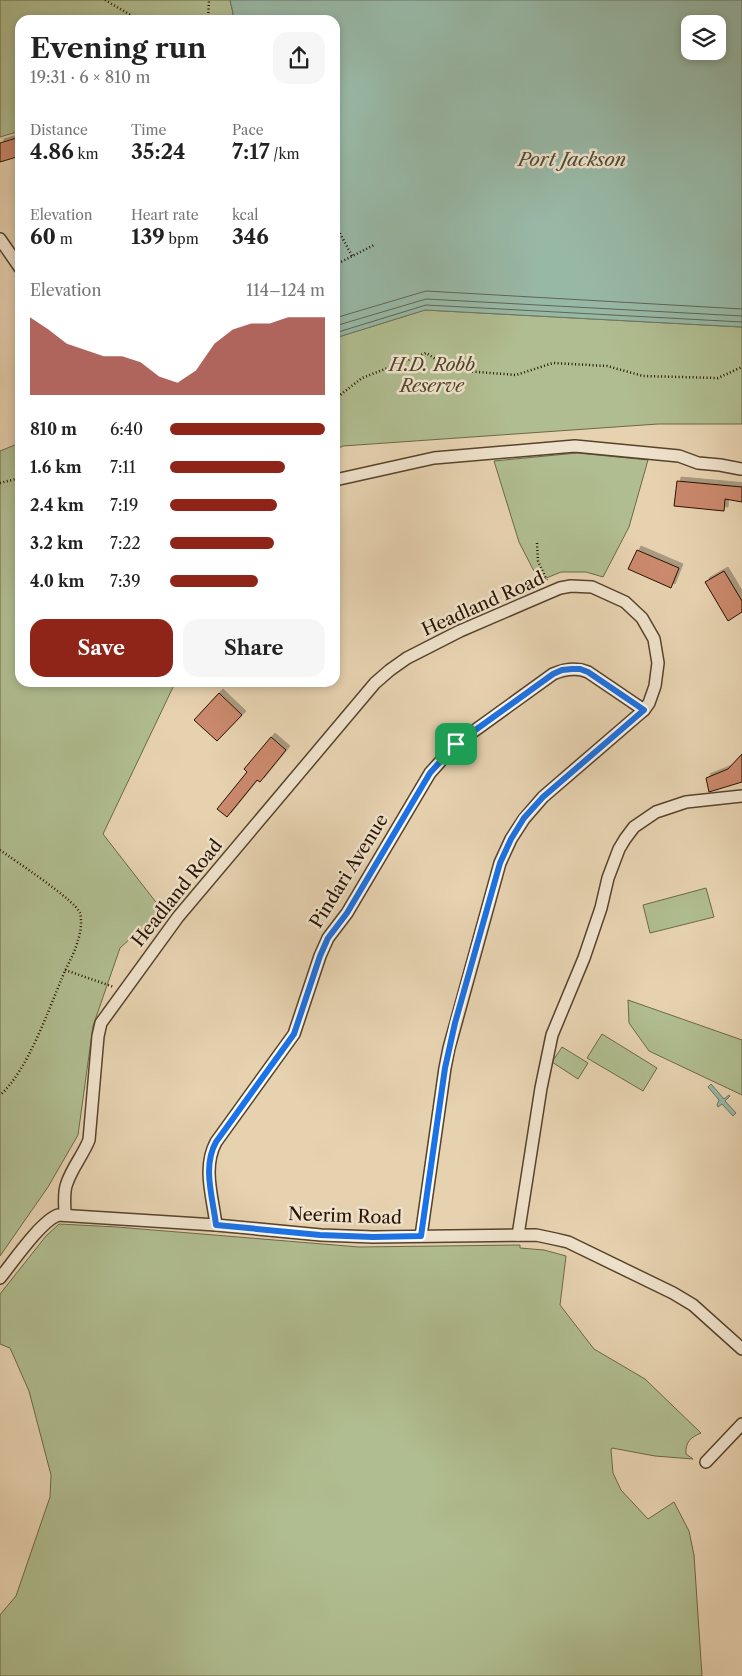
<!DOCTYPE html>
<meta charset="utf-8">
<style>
:root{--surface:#fff;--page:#f6f6f6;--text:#222;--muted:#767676;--accent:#8f2418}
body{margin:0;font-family:"Libre Caslon Text",serif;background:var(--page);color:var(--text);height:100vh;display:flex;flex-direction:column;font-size:19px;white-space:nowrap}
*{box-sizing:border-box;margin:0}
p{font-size:16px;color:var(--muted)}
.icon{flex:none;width:28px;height:28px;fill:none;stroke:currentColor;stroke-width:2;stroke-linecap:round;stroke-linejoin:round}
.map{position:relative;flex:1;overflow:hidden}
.sheet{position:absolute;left:15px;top:15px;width:325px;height:672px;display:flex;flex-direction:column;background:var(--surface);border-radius:15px;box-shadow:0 2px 8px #0003}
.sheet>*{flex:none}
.tools{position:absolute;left:681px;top:15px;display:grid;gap:10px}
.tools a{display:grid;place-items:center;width:45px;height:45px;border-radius:10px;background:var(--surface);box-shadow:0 2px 8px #0003;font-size:25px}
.pin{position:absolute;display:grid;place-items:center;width:42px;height:42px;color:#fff;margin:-21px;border-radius:10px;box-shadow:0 2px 8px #0006}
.round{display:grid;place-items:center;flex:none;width:52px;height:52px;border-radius:15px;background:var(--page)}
.summary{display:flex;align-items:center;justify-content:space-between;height:85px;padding:0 15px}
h1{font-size:28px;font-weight:700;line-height:38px}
.metrics{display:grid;grid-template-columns:repeat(3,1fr);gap:8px;height:85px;padding:5px 15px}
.metrics div{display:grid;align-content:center}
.metrics b{font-size:21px;font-weight:700}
.metrics small{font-size:14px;font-weight:400}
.metrics p{font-size:14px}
.chart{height:140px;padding:10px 15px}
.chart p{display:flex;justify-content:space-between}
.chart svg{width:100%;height:90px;margin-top:5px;fill:var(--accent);opacity:.7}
.primary-button{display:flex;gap:10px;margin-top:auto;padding:10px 15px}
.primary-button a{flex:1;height:58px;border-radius:15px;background:var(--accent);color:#fff;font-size:20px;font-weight:700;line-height:58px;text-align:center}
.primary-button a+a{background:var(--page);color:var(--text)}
ul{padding:0 15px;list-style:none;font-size:16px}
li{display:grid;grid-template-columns:80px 60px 1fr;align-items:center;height:38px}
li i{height:12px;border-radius:6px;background:var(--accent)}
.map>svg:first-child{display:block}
.green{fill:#b0bd90;stroke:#6c6848}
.water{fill:#98b8a6;stroke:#6b7664;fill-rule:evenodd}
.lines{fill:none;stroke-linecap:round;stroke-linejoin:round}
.shore{stroke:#606653;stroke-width:1}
.building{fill:#cb896d;stroke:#271300;filter:url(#shadow)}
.minor-casing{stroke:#57432c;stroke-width:14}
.path{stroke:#271300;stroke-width:2.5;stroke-dasharray:1 2.5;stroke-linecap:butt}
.minor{stroke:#efe2cc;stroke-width:11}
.route-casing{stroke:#fff;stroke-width:10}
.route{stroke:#1a73e8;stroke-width:6}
.labels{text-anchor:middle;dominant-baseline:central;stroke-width:5;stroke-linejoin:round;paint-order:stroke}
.park-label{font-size:18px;font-style:italic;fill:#50462b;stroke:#efe2cc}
.street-label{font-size:18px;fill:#271300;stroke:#efe2cc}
.water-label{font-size:19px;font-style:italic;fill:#4f4d3a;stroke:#efe2cc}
</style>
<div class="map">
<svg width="742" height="1676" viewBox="0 0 742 1676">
<defs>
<filter id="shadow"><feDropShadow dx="4" dy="-4" stdDeviation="0" flood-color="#0004"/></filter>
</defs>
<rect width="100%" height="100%" fill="#e7d2b0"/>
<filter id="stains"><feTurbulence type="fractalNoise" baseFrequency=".004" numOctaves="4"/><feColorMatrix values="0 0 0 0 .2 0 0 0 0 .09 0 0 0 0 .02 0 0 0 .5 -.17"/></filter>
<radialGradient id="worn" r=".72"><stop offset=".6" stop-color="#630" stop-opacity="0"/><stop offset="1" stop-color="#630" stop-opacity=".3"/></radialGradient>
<g class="green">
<path d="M0 0H230L233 13 232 20H20V131L0 137Z"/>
<path d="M425 310 742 327V424H658L343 446 335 450V338Z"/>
<path d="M20 443V682L175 683 103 834 162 910 120 948 93 1026 78 1135 48 1187 0 1256V451Z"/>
<path d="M577 453 648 460 629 527 603 577 586 572H561L539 581 519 542 494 461Z"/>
<path d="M706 888 714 917 650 933 643 905Z"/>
<path d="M628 1000 742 1040V1095L649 1051 629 1023Z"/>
<path d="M602 1034 657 1068 643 1091 587 1058Z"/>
<path d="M562 1047 588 1063 578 1079 552 1062Z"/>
<path d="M59 1224 117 1227 359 1247 520 1245V1248L544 1250 566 1256 560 1305 594 1349 645 1379 701 1433C691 1437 685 1442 686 1454L693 1459 655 1456 612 1448 611 1450 613 1473 621 1490 648 1519 674 1502 689 1531 694 1555 702 1676H0V1615L16 1596 50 1497 51 1475 29 1391 10 1348 0 1344V1294L46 1236Z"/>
</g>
<g class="water">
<path d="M230 0H742V327L425 310 335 338V20H232L233 13ZM690 24H718V51H690Z"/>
<path d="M711 1084 724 1099 729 1095 730 1096 725 1101 736 1113 733 1116 722 1104 718 1107 717 1105 719 1100 708 1087Z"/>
</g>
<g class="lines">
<g class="shore">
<path d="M335 318 426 291 742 309"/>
<path d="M335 326 426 299 742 316"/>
<path d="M335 333 426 305 742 322"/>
</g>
</g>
<g class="building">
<path d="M20 137V156L0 162V143Z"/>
<path d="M677 481 742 487V502L725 499 724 511 674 506Z"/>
<path d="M637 550 679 568 671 588 628 569Z"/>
<path d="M724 571 742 601V612L728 621 705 582Z"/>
<path d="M219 693 242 715 217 741 194 720Z"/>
<path d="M271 737 286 750 260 782 257 780 227 817 217 809 247 772 244 769Z"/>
<path d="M742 754V782L709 792 706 778 728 769Z"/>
</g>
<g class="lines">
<g class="minor-casing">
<g id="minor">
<path d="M0 239 20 268"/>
<path d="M335 480 434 458 575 446 679 456 698 463 720 465 741 469"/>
<path d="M65 1215C65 1205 63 1192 67 1183 72 1168 83 1155 89 1140L98 1036 101 1023 178 917 375 683 390 670 407 658 460 631 560 588 571 586 592 587 625 602 642 618 654 639 658 663 655 686 649 703 644 710 543 797 524 819 511 839 500 863 449 1048 445 1068 421 1236"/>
<path d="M216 1225C213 1198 202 1168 216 1142L294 1034 320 956 328 938 347 913 430 773 456 744 553 674C565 669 576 667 588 672L644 710"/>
<path d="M518 1235 541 1088 552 1035 584 958 601 908 608 878 619 849 625 839 634 827 656 812 686 802 742 796"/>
<path d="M0 1278C13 1262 40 1222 58 1215L216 1225 321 1235 373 1237 536 1235 555 1239 568 1242 673 1293 693 1305 742 1349"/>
<path d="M706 1462 742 1424"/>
</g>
</g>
<g class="path">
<path d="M105 0 139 20"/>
<path d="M208 20 209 0"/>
<path d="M335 224 352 256"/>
<path d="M335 265 374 245"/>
<path d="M335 399 362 378 426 353 453 370 516 375 553 363 607 366 643 376 718 378 742 367"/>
<path d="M0 483 20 478"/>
<path d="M537 543 538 561 547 581"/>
<path d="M0 850C15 861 74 899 80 913 82 920 81 932 78 940 75 953 67 965 62 978 48 1011 27 1072 0 1095"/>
<path d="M65 970 114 987"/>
</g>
<use href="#minor" class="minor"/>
</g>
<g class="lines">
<g class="route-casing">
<path id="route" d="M572 669H580L588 672 644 710 543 797 524 818 511 839 500 863 455 1023 445 1068 421 1236 373 1237 320 1235 216 1225C213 1198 202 1167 216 1142L294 1034 320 956 328 938 347 913 430 773 456 744 553 674 562 670Z"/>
</g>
<use href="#route" class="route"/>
</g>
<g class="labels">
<g class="park-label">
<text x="432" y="365">H.D. Robb<tspan x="432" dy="21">Reserve</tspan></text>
</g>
<g class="street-label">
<text transform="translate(483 604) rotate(-24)">Headland Road</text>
<text transform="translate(349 871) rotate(-58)">Pindari Avenue</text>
<text transform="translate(177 893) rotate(-51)">Headland Road</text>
<text transform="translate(345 1216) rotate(2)">Neerim Road</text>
</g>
<g class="water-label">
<text x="572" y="159">Port Jackson</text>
</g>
</g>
<rect width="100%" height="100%" filter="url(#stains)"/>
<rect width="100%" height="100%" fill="url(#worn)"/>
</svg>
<div class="tools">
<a><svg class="icon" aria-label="layers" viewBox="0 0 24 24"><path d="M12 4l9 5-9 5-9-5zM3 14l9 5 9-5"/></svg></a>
</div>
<div class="pin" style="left:456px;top:744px;background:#1e9e55"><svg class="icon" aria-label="arrive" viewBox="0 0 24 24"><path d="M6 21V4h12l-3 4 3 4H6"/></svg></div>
<section class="sheet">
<div class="summary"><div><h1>Evening run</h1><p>19:31 · 6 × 810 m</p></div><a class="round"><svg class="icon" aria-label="share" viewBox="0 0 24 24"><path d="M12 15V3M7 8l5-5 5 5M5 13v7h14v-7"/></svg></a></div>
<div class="metrics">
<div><p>Distance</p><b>4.86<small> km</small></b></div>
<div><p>Time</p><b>35:24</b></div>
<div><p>Pace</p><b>7:17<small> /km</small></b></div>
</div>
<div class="metrics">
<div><p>Elevation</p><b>60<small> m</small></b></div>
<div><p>Heart rate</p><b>139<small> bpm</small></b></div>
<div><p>kcal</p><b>346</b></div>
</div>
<div class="chart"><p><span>Elevation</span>114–124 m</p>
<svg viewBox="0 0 160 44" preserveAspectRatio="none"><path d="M0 44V6L10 12L20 19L30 22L40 25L50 25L60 28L70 35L80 38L90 32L100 19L110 12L120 9L130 9L140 6L150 6L160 6V44z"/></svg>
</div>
<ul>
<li><b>810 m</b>6:40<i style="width:100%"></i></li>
<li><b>1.6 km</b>7:11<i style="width:74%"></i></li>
<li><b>2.4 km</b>7:19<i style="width:69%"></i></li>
<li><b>3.2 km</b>7:22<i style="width:67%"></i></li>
<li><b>4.0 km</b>7:39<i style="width:57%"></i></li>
</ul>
<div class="primary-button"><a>Save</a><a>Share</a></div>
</section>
</div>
